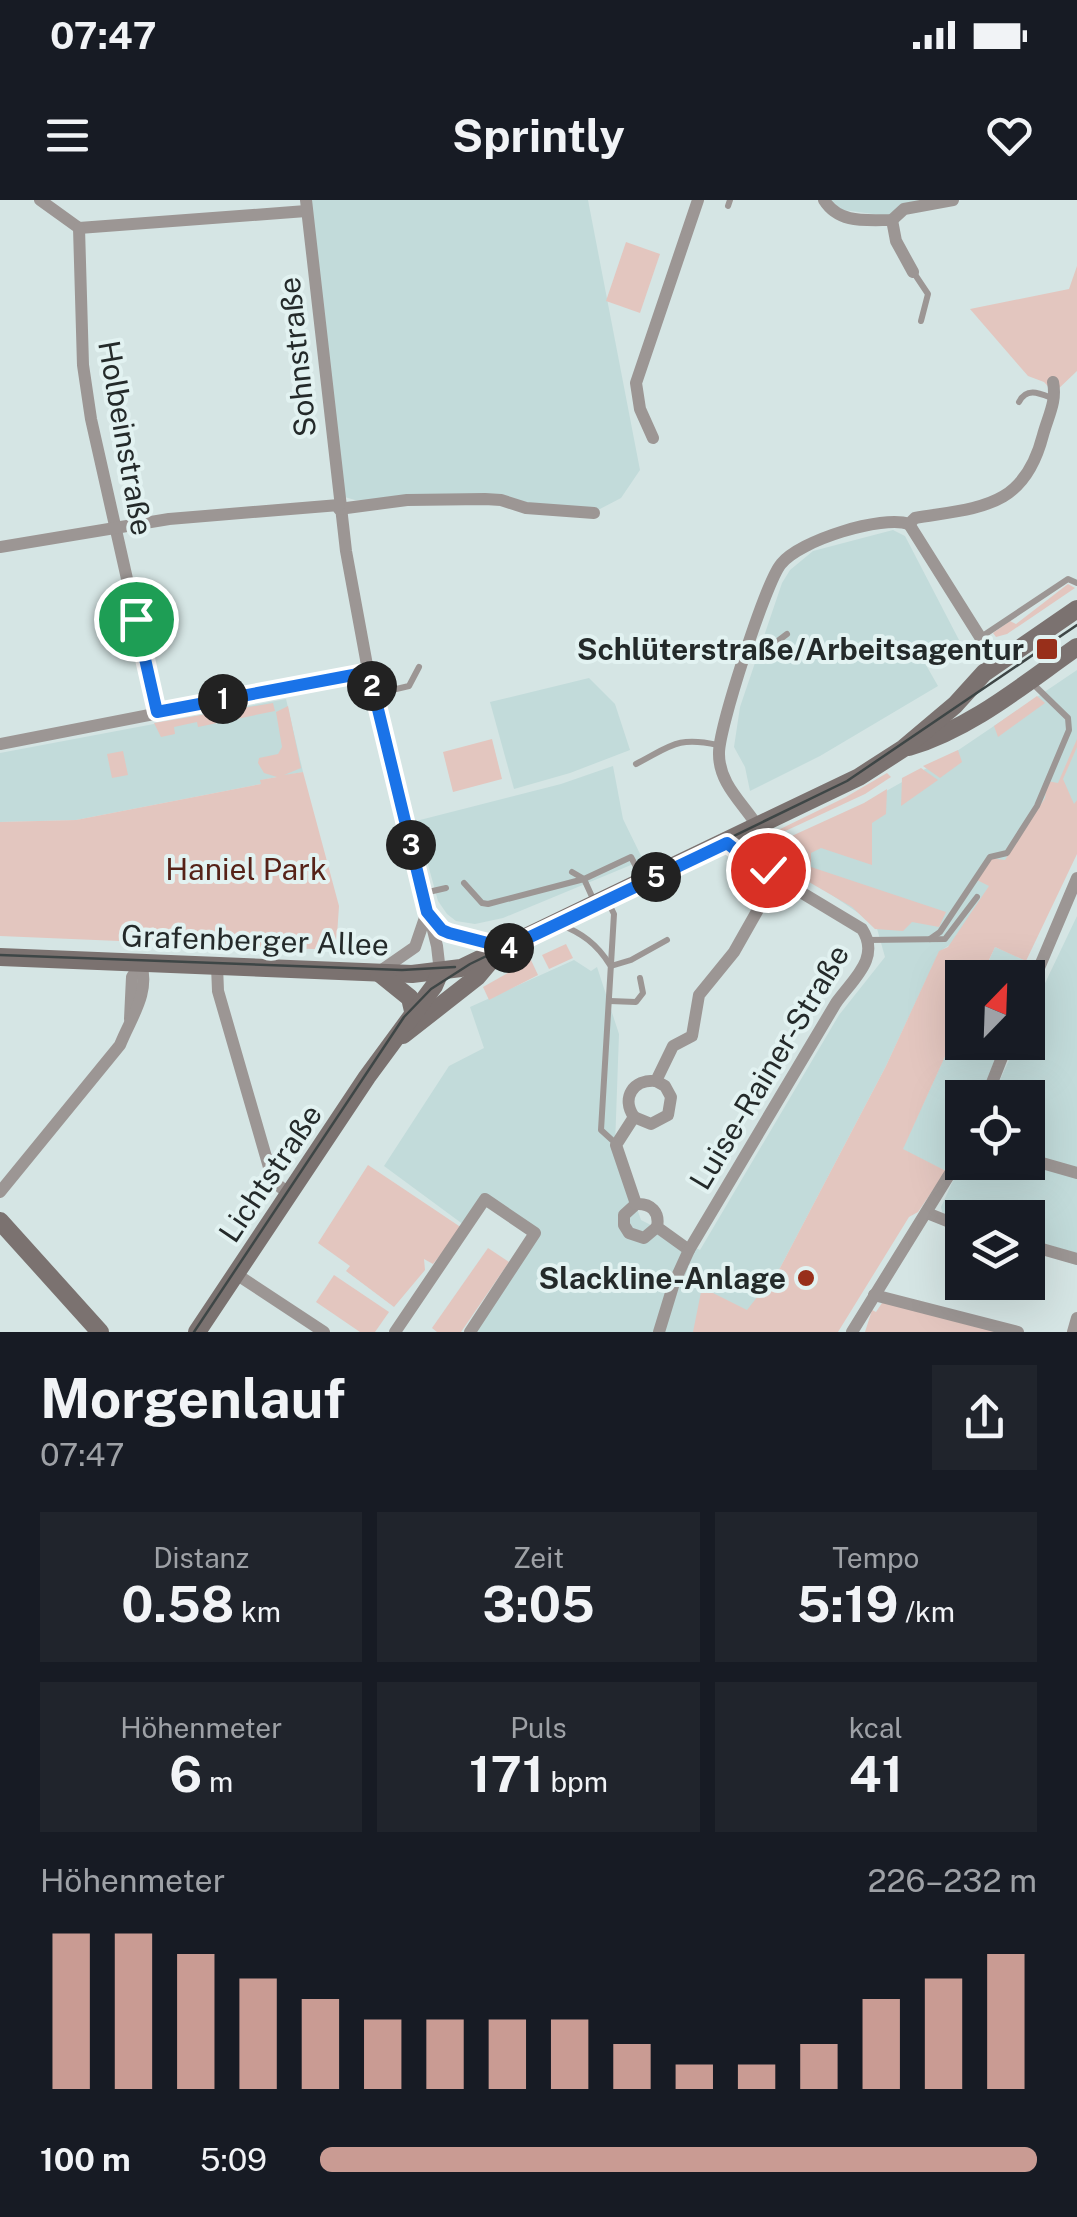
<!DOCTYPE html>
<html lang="de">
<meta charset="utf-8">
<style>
:root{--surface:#171b24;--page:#20242c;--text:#f1f3f6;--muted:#9ea1a6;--accent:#c99b93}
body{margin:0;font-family:"Public Sans",sans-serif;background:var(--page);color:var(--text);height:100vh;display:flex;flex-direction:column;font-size:38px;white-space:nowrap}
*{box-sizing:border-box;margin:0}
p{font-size:32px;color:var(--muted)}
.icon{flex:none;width:55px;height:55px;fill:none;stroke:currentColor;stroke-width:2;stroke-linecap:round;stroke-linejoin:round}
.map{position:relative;height:1132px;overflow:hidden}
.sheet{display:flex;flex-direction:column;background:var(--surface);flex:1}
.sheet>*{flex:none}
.needle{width:65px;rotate:23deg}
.tools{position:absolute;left:945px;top:760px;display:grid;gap:20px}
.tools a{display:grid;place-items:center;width:100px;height:100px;border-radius:0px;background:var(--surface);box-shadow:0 10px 40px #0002;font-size:50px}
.pin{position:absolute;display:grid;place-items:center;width:85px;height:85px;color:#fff;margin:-42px;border:5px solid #fff;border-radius:50%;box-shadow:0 2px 10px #0007}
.km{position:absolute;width:50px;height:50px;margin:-25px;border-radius:50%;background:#222;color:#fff;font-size:28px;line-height:50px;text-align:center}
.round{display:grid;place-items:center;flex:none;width:105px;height:105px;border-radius:0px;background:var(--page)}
.overview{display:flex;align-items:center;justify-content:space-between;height:170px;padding:0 40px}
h1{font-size:55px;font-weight:700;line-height:75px}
.metrics{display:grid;grid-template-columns:repeat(3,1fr);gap:15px;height:170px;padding:10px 40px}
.metrics div{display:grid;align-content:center;border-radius:0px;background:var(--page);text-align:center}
.metrics b{font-size:50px;font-weight:700}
.metrics small{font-size:28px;font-weight:400}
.metrics p{font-size:28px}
.chart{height:280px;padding:20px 40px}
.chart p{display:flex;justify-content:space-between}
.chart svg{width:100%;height:180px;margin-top:10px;stroke:var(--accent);stroke-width:6}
ul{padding:0 40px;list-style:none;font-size:32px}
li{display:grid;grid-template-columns:160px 120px 1fr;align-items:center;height:75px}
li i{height:25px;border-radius:12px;background:var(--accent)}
.status{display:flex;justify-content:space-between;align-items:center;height:70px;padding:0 50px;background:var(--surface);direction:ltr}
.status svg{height:28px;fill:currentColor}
header{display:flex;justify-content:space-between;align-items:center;height:130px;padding:0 40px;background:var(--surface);font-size:45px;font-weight:700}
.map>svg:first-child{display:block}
.built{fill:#c2dbda}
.green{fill:#e3c6bf}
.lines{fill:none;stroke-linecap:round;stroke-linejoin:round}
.lane{stroke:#9c9694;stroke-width:6}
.street{stroke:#9c9694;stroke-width:12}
.secondary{stroke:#7b7270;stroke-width:18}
.tram{stroke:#3e4646;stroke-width:2.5}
.route-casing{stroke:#fff;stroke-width:20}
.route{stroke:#1a73e8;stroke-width:12}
.poi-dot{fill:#982f1a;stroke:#e2f2f1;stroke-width:4}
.labels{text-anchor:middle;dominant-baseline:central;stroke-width:8;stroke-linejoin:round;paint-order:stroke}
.street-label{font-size:30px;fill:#242a2a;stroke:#e2f2f1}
.poi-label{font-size:30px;font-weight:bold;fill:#242a2a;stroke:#e2f2f1;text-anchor:end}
.park-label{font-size:30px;fill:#562218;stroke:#e2f2f1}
</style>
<div class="status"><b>07:47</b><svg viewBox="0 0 49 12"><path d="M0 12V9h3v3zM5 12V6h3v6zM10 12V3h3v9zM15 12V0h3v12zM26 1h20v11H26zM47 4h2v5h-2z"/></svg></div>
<header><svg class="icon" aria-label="menu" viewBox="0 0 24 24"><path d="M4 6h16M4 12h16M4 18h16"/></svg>Sprintly<svg class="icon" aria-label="heart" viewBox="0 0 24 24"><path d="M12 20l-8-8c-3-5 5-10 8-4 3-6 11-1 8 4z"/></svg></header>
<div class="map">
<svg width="1077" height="1132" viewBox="0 0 1077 1132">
<rect width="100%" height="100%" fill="#d5e5e4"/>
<g class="built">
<path d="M309 0H588L640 270 621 298 598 310 469 299 355 300 341 296Z"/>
<path d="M825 0H958L888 16 836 9Z"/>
<path d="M893 330 905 336 959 440 926 465 938 486 820 556 750 591 745 567 734 547 740 507 782 383 790 370 813 351Z"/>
<path d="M1077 470V605L963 736 939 752 886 866 780 1068 736 1132H473L534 1030 483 997 464 1025 384 966 449 866 484 848 470 807 574 760 591 771 597 767 619 834 615 945 641 1020 700 1050 839 815 885 757 876 725 773 655 957 551Z"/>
<path d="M589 478 615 504 630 550 570 573 514 589 490 502Z"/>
<path d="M286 499 303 572 261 580V584L76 620 0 622V553Z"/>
<path d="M613 566 623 619 643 660 503 718 475 724 456 721 447 714 438 701 416 621 561 584Z"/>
<path d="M1077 716V1053L1028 1039V1018H962V1020L943 1015 941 1007 962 961 1028 962V898L992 897 1017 843 1028 842V819Z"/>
<path d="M995 747 1035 765 1028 783V778H981Z"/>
<path d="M962 819V842L1004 843 982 897 962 898V943L946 971 902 950Z"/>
</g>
<g class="green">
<path d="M626 42 660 54 640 113 606 101Z"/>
<path d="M1077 66V171L1054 193 1044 182 1028 176 970 109 1069 89Z"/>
<path d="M1068 384 1075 388 1007 434 996 437 993 433 1010 421 1016 424Z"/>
<path d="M1037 496 1045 503 998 537 994 526Z"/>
<path d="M273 503 275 511 198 527 197 522 174 527 175 534 161 537 154 523Z"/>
<path d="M288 506 301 568 284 575 303 572 339 706 336 750 0 736V622L76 620 261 584 260 580 277 577 264 573 258 563 259 558 278 554 282 547 276 512Z"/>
<path d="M492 539 502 579 453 592 443 552Z"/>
<path d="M1077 539V547L1063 579 1074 604 1077 600V654L1026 761 995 747 981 777 962 778V819L903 949 946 971 918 1012 909 1017 838 1132H693L701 1092H711L747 1110 780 1068 886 866 939 751 948 747 989 686 977 680 990 658 1005 660 1045 598 1047 581 1058 583Z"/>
<path d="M958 550 962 562 940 578 923 566Z"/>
<path d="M123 551 128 575 112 578 107 554Z"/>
<path d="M921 568 938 580 901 606 902 578Z"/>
<path d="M887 573 891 577 865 594 766 640 770 634 846 597Z"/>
<path d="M887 589 886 614 872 623V665L821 648 811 653V667L946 712 939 727 912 722 903 731 875 729 852 707 778 664 769 654 772 645 864 603Z"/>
<path d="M566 744 573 758 549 769 542 755Z"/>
<path d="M531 760 538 775 489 800 483 787Z"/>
<path d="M368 965 462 1028 433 1064 424 1059 425 1070 394 1107 346 1071 350 1066 318 1043Z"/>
<path d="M488 1048 509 1062 461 1132H437L432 1128Z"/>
<path d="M334 1075 389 1112 375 1132H360L316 1102Z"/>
<path d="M884 1100 1010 1132H865L872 1110 876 1112Z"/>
</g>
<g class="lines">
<g class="lane">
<path d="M728 6 730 0"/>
<path d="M914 73 928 94 921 121"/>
<path d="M1019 202C1027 186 1041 194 1054 199"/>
<path d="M981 437 1068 379 1077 383"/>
<path d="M749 451 762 453 787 434"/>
<path d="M375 494 409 486 419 467"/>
<path d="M636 564C671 546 677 536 718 545"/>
<path d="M572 672 584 679 594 701"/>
<path d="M464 683 482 703 488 704 584 679 631 657 642 678"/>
<path d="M424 693 446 688"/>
<path d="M608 702 614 714 601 930 612 940"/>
<path d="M559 724C582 733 597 744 610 765"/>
<path d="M930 739 940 732 990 657 1007 653 1037 606 1069 530 1068 518 1030 481"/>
<path d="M868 740 945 739 977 697"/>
<path d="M611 766 631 760 667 740"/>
<path d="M610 801 636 802 643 793 640 778"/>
</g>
<g class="street">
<path d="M40 0 79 28 306 11"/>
<path d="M306 0 346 351 367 465 437 746 440 772"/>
<path d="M824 0C839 24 866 20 892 20L904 9 953 0"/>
<path d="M892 20 896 41 913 72"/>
<path d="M79 28 83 165 91 219 157 512"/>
<path d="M653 238 640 209 636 183 698 0"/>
<path d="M339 309 407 300 485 299 501 300 526 308 594 313"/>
<path d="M909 324 997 464"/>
<path d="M0 347 169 319 339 305"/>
<path d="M0 544 369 472"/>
<path d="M758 627C743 603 719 584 719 554 718 530 766 382 781 364 800 340 882 315 909 324L915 318C980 307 1024 309 1043 235 1048 216 1057 202 1053 182"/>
<path d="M751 630 759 656 767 668"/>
<path d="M430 718 449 733 503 747"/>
<path d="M217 766 218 791 273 981 289 994"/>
<path d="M379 772 415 747 427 712"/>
<path d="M1028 794 1077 678"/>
<path d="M130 819 132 777 141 763"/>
<path d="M986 898 1008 842"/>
<path d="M634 917 651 924 668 915 671 897 665 886 656 881"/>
<path d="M1028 959 1077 973"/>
<path d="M0 992 120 845C131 817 150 794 141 763"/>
<path d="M636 1004 624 1015V1025L629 1033 644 1038 657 1027"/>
<path d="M927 1013 962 1027"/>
<path d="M1028 1045 1077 1059"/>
<path d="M689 1050 657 1027C660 1012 651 1003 636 1004L616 945 634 917C621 898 633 879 656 881L673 846 692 836 699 795 734 752 777 676"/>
<path d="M236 1074 324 1132"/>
<path d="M874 1095 1018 1132"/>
<path d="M395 1132 485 999 535 1033 470 1132"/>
<path d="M659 1132 674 1083 689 1050 836 803C853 779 881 758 862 729L751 662 727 643"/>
<path d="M852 1132 962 954"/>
<path d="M1073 1132 1077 1118"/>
</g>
<g class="secondary">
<path d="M909 547C972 528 1024 484 1077 447"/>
<path d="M0 757 412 774 461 768 859 577 904 548 955 505 984 473 1077 409"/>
<path d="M379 773 410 798 413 811"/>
<path d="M403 835 477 777 493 758"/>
<path d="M0 1021 100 1132"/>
<path d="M197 1132 367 877 434 786 440 772"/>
</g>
<g class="tram">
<path d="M0 755 402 770 455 767"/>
<path d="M194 1132 404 817 431 789 470 764 847 581 1077 425"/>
</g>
</g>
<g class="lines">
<g class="route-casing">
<path id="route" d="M136 419 157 512 369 472 427 712 442 730 449 733 507 748 727 643 751 662 768 670"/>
</g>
<use href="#route" class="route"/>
</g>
<g class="poi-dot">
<rect x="1035" y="437" width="24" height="24" rx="5"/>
<circle cx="806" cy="1078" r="10"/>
</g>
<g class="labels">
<g class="street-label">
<text transform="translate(297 157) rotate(-96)">Sohnstraße</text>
<text transform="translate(126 238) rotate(80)">Holbeinstraße</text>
<text transform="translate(255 740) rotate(2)">Grafenberger Allee</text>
<text transform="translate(769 867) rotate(-59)">Luise-Rainer-Straße</text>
<text transform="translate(270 973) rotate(-56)">Lichtstraße</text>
</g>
<g class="poi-label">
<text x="1024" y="449">Schlüterstraße/Arbeitsagentur</text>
<text x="786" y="1078">Slackline-Anlage</text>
</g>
<g class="park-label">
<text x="246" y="669">Haniel Park</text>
</g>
</g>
</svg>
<div class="tools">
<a><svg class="needle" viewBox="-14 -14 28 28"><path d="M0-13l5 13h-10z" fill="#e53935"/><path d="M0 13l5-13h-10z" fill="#9ea1a6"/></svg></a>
<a><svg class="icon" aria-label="locate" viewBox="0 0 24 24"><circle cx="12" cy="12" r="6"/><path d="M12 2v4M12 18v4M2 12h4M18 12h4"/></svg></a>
<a><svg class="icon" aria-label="layers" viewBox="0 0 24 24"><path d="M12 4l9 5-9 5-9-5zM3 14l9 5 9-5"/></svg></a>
</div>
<div class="pin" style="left:136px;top:419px;background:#1e9e55"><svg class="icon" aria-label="arrive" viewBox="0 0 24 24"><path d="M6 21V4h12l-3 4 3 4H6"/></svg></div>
<div class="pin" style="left:768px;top:670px;background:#d93025"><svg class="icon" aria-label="check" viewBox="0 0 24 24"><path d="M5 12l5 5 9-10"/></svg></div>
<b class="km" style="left:223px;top:499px">1</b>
<b class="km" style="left:372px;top:486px">2</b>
<b class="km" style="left:411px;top:645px">3</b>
<b class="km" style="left:509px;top:748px">4</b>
<b class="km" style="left:656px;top:677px">5</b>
</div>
<section class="sheet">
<div class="overview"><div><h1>Morgenlauf</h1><p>07:47</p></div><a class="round"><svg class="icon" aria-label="share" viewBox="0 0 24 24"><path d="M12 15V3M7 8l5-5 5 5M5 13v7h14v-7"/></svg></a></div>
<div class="metrics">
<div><p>Distanz</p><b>0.58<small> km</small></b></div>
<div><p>Zeit</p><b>3:05</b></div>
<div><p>Tempo</p><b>5:19<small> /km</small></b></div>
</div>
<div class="metrics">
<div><p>Höhenmeter</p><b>6<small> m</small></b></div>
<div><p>Puls</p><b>171<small> bpm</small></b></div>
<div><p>kcal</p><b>41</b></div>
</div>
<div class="chart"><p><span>Höhenmeter</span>226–232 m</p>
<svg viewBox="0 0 160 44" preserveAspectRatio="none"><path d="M5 44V6M15 44V6M25 44V11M35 44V17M45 44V22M55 44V27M65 44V27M75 44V27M85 44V27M95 44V33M105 44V38M115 44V38M125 44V33M135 44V22M145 44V17M155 44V11"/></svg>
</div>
<ul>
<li><b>100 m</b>5:09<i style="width:100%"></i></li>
</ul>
</section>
